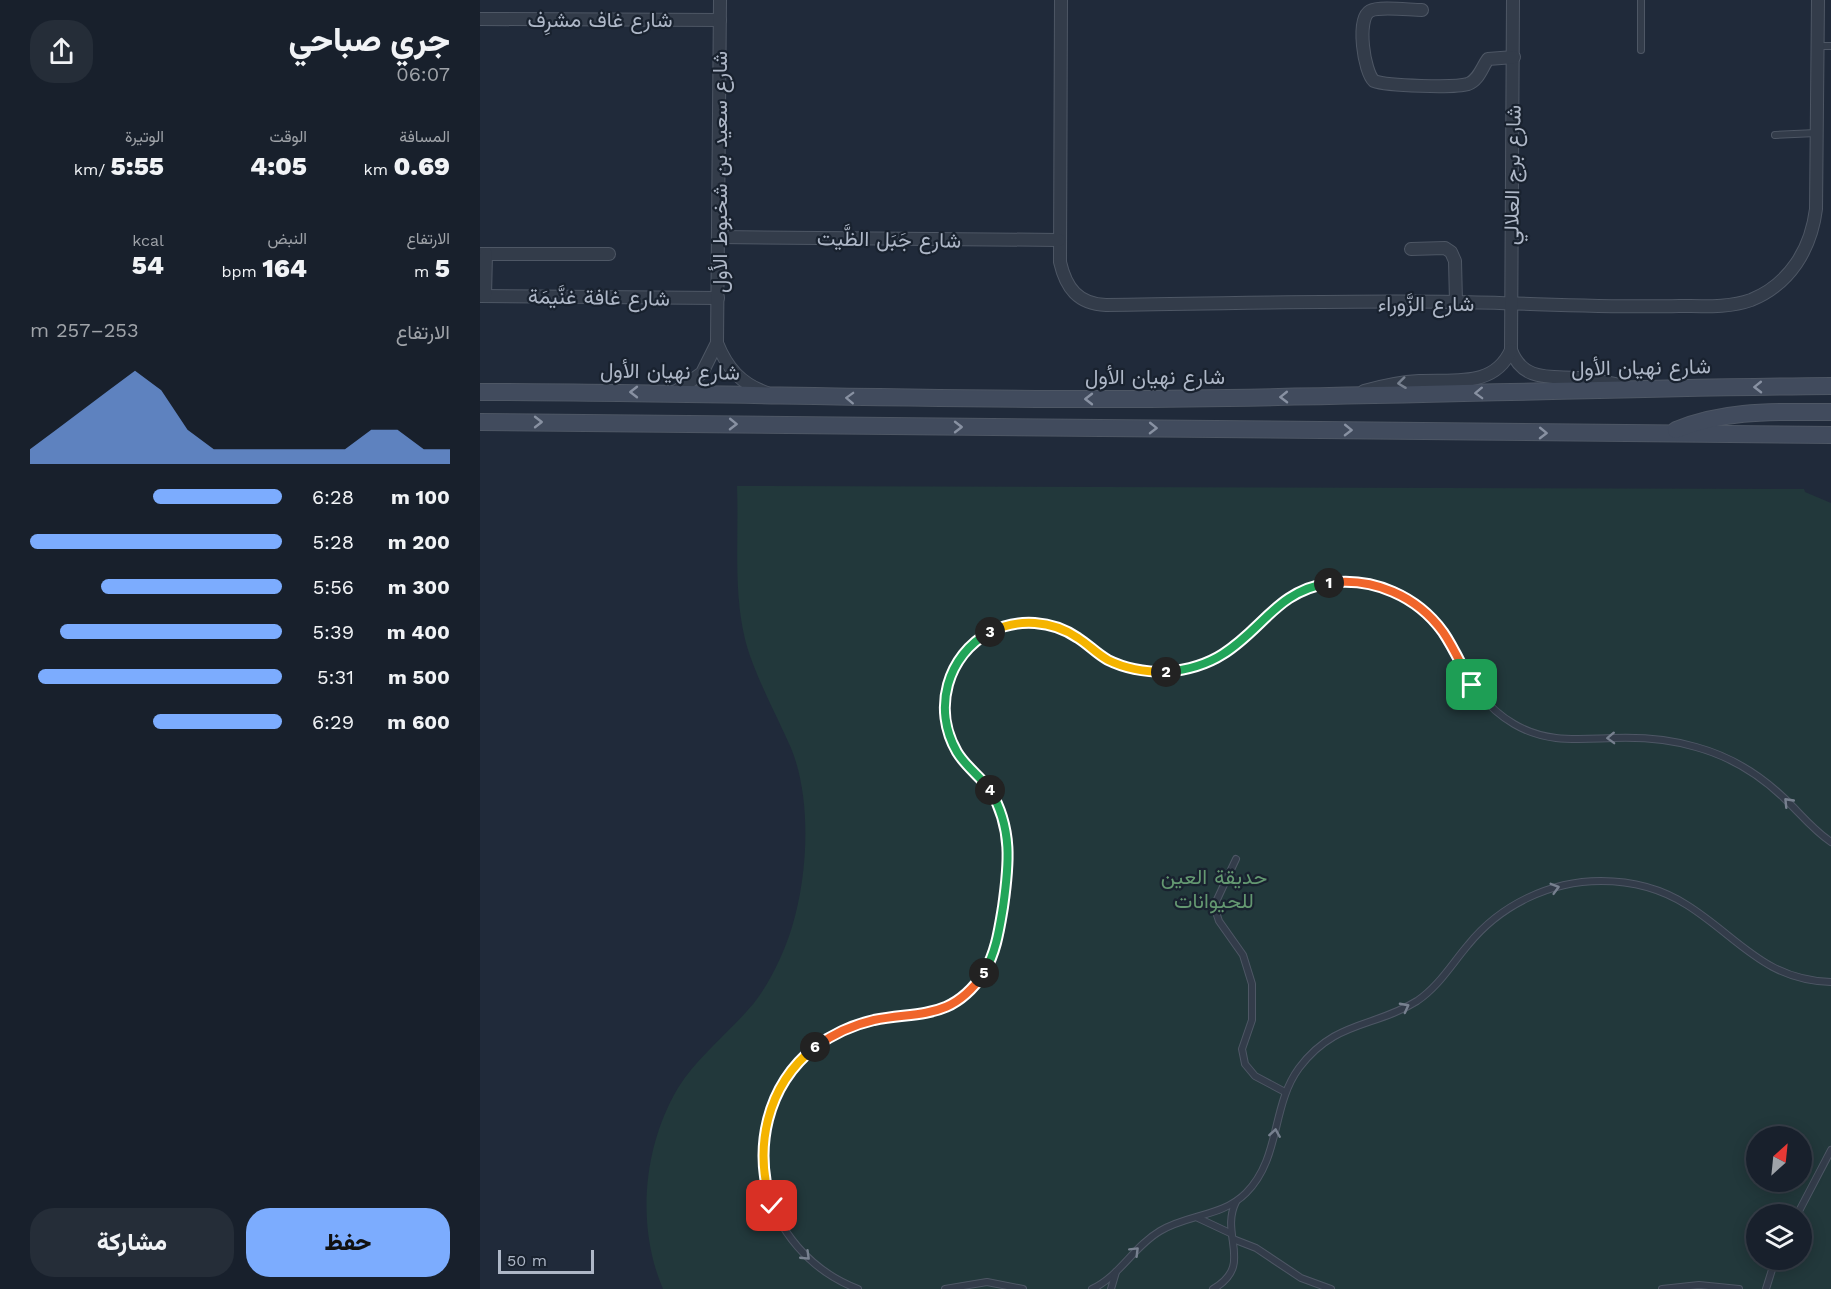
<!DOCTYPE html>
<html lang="ar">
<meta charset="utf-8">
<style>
:root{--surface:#18202c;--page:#252d38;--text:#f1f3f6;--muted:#9fa3a9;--line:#363e48;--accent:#7cacfe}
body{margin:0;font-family:"Work Sans",Vazirmatn,sans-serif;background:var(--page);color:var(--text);direction:rtl;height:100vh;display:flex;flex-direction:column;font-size:22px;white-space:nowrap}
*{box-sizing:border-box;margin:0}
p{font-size:20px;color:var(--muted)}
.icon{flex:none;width:33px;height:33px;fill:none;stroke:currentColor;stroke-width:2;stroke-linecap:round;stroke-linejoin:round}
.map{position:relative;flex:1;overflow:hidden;direction:ltr}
.details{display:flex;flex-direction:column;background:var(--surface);width:480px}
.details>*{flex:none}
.needle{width:39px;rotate:27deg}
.controls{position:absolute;left:1266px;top:1126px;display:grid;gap:12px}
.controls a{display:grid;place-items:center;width:66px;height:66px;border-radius:50%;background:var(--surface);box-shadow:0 3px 15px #0003,0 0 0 2px var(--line);font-size:30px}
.scale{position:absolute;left:18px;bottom:15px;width:96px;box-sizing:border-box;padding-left:6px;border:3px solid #aeb7c7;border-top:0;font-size:16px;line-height:21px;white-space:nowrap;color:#aeb7c7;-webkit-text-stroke:4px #19222f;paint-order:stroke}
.pin{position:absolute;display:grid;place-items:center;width:51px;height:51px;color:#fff;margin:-26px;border-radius:12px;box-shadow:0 3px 9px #0006}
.km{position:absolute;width:30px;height:30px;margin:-15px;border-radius:50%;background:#222;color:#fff;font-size:16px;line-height:30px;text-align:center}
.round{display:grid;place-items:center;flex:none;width:63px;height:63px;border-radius:24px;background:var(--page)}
.head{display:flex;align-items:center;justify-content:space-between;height:102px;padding:0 30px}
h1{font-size:33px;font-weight:800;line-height:45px}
.figures{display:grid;grid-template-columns:repeat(3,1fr);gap:9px;height:102px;padding:6px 30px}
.figures div{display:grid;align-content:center}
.figures b{font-size:26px;font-weight:800}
.figures small{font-size:16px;font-weight:400}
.figures p{font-size:16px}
.chart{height:168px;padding:12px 30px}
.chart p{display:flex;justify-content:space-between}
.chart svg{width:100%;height:108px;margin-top:6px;fill:var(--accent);opacity:.7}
.primary-button{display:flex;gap:12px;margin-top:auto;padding:12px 30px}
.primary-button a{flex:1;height:69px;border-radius:24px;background:var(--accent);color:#111;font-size:24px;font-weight:800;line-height:69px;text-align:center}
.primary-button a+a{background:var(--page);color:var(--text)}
ul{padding:0 30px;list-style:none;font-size:20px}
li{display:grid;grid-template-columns:96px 72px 1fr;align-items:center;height:45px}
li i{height:15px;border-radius:8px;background:var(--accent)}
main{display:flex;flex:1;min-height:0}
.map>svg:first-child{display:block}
.green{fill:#22383b;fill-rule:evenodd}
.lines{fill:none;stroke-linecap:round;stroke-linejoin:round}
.lane-casing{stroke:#4e5765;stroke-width:8}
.street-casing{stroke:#4e5765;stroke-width:14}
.secondary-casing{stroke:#4e5765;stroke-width:18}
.lane{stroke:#333c4a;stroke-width:6}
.street{stroke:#333c4a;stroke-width:12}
.secondary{stroke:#414b5d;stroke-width:16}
.oneway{stroke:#77808f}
.oneway2{stroke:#8891a2}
.split-1-casing{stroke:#fff;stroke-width:12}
.split-2-casing{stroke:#fff;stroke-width:12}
.split-3-casing{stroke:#fff;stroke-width:12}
.split-4-casing{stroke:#fff;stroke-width:12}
.split-5-casing{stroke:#fff;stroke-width:12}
.split-6-casing{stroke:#fff;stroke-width:12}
.split-7-casing{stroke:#fff;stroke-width:12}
.split-1{stroke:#f0652b;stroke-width:8}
.split-2{stroke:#22a559;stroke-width:8}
.split-3{stroke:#f5b400;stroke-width:8}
.split-4{stroke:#22a559;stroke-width:8}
.split-5{stroke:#22a559;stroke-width:8}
.split-6{stroke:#f0652b;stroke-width:8}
.split-7{stroke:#f5b400;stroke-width:8}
.labels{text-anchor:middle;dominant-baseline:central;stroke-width:4.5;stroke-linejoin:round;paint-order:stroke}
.street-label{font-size:21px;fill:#aeb7c7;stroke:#19222f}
.park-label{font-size:21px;fill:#649871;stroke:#19222f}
</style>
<main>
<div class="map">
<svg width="1351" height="1289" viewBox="0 0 1351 1289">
<rect width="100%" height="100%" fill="#202a3a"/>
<path class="green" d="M257 486 1324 489 1325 492 1351 503V1289H183C156 1226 163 1147 198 1088 218 1056 250 1032 274 1003 291 981 304 953 312 927 328 875 332 799 311 748 297 716 273 672 265 639 253 589 259 537 257 486ZM1276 1137H1322V1182H1276ZM1276 1215H1322V1260H1276Z"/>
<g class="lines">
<g class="lane-casing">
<g id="lane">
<path d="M1338 46H1351"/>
<path d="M1161 50V0"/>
<path d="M1295 135 1336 133"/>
<path d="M756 859 734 906 739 921 763 955 772 984V1020L762 1049 765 1064 775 1076 805 1092"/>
<path d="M1317 1215 1351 1150"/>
<path d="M718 1218 750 1233"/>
<path d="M753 1239 776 1248 821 1278 851 1289"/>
<path d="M378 1289C281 1252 247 1127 327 1054 345 1038 368 1025 392 1020 440 1011 476 1020 506 970 528 934 536 846 518 807 509 786 492 775 479 756 457 721 460 673 491 645 520 620 562 615 595 635 606 642 613 652 625 658 644 668 666 673 687 672 767 667 784 583 865 582 975 580 961 682 1034 724 1066 743 1097 739 1133 738 1161 737 1189 739 1216 747 1249 756 1279 774 1304 798 1320 813 1332 829 1351 842"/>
<path d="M465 1289 507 1282 543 1289"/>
<path d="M612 1289C640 1276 653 1247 680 1231 708 1214 742 1217 766 1193 801 1158 791 1106 819 1068 855 1020 894 1028 937 1001 959 986 971 965 988 945 1020 905 1070 881 1121 881 1151 881 1182 889 1207 905 1258 937 1284 980 1351 982"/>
<path d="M631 1289 636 1272"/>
<path d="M733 1289C775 1265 739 1235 756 1202"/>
<path d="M1182 1289 1219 1285 1259 1289"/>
<path d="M1286 1289 1295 1260"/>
</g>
</g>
<g class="street-casing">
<g id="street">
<path d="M581 0 580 262C586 288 598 304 626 305 743 304 859 300 976 302 1050 303 1125 308 1199 306 1222 306 1249 308 1271 300 1310 284 1331 249 1336 209L1338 0"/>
<path d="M1033 0 1031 350C1043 382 1070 376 1098 378 1112 379 1126 382 1140 385"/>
<path d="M942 10C930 10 899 6 890 11 876 19 884 72 894 81 907 86 975 88 988 84 999 80 1002 67 1008 59L1034 57"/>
<path d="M0 19 240 20"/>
<path d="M239 237 579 240"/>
<path d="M931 249 965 248 971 252 975 261 976 302"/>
<path d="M0 254H129"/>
<path d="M0 296 238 298"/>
<path d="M5 296 6 254"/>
<path d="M237 343C247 368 261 384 287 393"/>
<path d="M884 391C902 386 920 382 939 381 974 379 1014 388 1031 350"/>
<path d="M195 392 222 373 237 343 240 0"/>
</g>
</g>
<g class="secondary-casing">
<g id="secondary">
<path d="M0 392C213 392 425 400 638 399 876 398 1113 388 1351 386"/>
<path d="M0 422 1351 435"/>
<path d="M1196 430C1245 409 1298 412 1351 412"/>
</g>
</g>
<use href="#lane" class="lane"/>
<use href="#street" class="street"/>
<use href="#secondary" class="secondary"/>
</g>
<defs><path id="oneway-chevron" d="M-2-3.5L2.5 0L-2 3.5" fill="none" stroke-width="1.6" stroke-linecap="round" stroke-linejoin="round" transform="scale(1.5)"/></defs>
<g class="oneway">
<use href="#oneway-chevron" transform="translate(922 383) rotate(173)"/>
<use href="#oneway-chevron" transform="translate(1131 738) rotate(178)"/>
<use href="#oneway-chevron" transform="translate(1308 802) rotate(-134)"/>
<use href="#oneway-chevron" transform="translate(1075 888) rotate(-16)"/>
<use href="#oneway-chevron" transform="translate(925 1007) rotate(-28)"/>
<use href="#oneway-chevron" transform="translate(795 1133) rotate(-81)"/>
<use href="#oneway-chevron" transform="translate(655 1251) rotate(-45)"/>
<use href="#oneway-chevron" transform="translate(326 1256) rotate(44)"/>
</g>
<g class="oneway2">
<use href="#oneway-chevron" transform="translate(1278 387) rotate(179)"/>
<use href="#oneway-chevron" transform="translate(154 392) rotate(-180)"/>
<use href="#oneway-chevron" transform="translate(999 393) rotate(178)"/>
<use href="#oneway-chevron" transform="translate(804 397) rotate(179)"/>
<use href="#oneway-chevron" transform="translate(370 398) rotate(-178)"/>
<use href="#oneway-chevron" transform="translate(609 399) rotate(-180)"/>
<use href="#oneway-chevron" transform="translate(58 422)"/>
<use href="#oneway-chevron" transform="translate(253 424) rotate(1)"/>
<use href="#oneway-chevron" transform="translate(478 427)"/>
<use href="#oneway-chevron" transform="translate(673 428) rotate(1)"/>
<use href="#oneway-chevron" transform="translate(868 430) rotate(1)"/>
<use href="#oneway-chevron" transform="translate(1063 433) rotate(1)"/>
</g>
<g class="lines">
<g class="split-1-casing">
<path id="split-1" d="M849 583C893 577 937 596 963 632 974 648 982 667 992 685"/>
</g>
<g class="split-2-casing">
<path id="split-2" d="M686 672C707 670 726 665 743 654 783 629 797 591 849 583"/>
</g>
<g class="split-3-casing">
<path id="split-3" d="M510 632C538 618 572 620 598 638 609 645 617 654 628 660 646 669 666 672 686 672"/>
</g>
<g class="split-4-casing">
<path id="split-4" d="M510 790C500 776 486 767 477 752 452 709 467 655 510 632"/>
</g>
<g class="split-5-casing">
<path id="split-5" d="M504 973C516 952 519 931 523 907 529 865 533 828 510 790"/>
</g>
<g class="split-6-casing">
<path id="split-6" d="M335 1047C353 1034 372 1025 394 1020 441 1011 472 1020 504 973"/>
</g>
<g class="split-7-casing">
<path id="split-7" d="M292 1206C273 1149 286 1086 335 1047"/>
</g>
<use href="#split-1" class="split-1"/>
<use href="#split-2" class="split-2"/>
<use href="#split-3" class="split-3"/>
<use href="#split-4" class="split-4"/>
<use href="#split-5" class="split-5"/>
<use href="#split-6" class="split-6"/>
<use href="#split-7" class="split-7"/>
</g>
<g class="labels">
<g class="street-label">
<text x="120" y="19">شارع غاف مشرِف</text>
<text transform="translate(239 172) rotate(-90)">شارع سعيد بن شخبوط الأول</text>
<text transform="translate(1032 175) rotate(-89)">شارع برج العلالي</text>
<text transform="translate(409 239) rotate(1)">شارع جَبَل الظَّيت</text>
<text transform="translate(119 297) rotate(1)">شارع غافة غنَّيمَة</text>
<text x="946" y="303">شارع الزَّوراء</text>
<text transform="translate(1161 367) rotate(-1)">شارع نهيان الأول</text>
<text transform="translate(190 371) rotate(1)">شارع نهيان الأول</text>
<text x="675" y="376">شارع نهيان الأول</text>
</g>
<g class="park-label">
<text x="734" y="876">حديقة العين<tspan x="734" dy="24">للحيوانات</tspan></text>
</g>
</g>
</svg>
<div class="controls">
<a><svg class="needle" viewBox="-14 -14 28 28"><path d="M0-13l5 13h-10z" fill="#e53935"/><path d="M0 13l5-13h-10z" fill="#9fa3a9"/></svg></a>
<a><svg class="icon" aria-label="layers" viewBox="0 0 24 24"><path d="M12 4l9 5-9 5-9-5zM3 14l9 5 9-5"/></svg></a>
</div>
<div class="scale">50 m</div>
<div class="pin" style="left:992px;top:685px;background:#1e9e55"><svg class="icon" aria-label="arrive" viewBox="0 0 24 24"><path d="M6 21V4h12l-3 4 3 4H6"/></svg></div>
<div class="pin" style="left:292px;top:1206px;background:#d93025"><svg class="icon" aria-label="check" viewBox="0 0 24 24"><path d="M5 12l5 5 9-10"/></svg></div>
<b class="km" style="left:849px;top:583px">1</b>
<b class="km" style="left:686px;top:672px">2</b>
<b class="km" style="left:510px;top:632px">3</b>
<b class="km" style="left:510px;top:790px">4</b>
<b class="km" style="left:504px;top:973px">5</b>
<b class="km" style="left:335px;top:1047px">6</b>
</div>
<section class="details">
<div class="head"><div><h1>جري صباحي</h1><p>06:07</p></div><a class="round"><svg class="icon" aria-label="share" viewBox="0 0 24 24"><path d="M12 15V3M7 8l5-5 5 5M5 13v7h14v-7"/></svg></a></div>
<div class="figures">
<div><p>المسافة</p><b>0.69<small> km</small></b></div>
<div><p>الوقت</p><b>4:05</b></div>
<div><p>الوتيرة</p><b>5:55<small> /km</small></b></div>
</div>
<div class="figures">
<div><p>الارتفاع</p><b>5<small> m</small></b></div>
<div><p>النبض</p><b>164<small> bpm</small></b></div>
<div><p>kcal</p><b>54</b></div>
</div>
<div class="chart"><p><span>الارتفاع</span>253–257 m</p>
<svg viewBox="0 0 160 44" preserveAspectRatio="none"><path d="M0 44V38L10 30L20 22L30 14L40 6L50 14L60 30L70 38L80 38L90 38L100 38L110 38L120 38L130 30L140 30L150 38L160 38V44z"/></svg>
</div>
<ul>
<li><b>100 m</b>6:28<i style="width:51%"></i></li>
<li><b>200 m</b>5:28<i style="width:100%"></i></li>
<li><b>300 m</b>5:56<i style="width:72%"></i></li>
<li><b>400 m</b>5:39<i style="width:88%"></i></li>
<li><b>500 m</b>5:31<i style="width:97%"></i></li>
<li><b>600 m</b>6:29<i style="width:51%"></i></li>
</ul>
<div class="primary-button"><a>حفظ</a><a>مشاركة</a></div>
</section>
</main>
